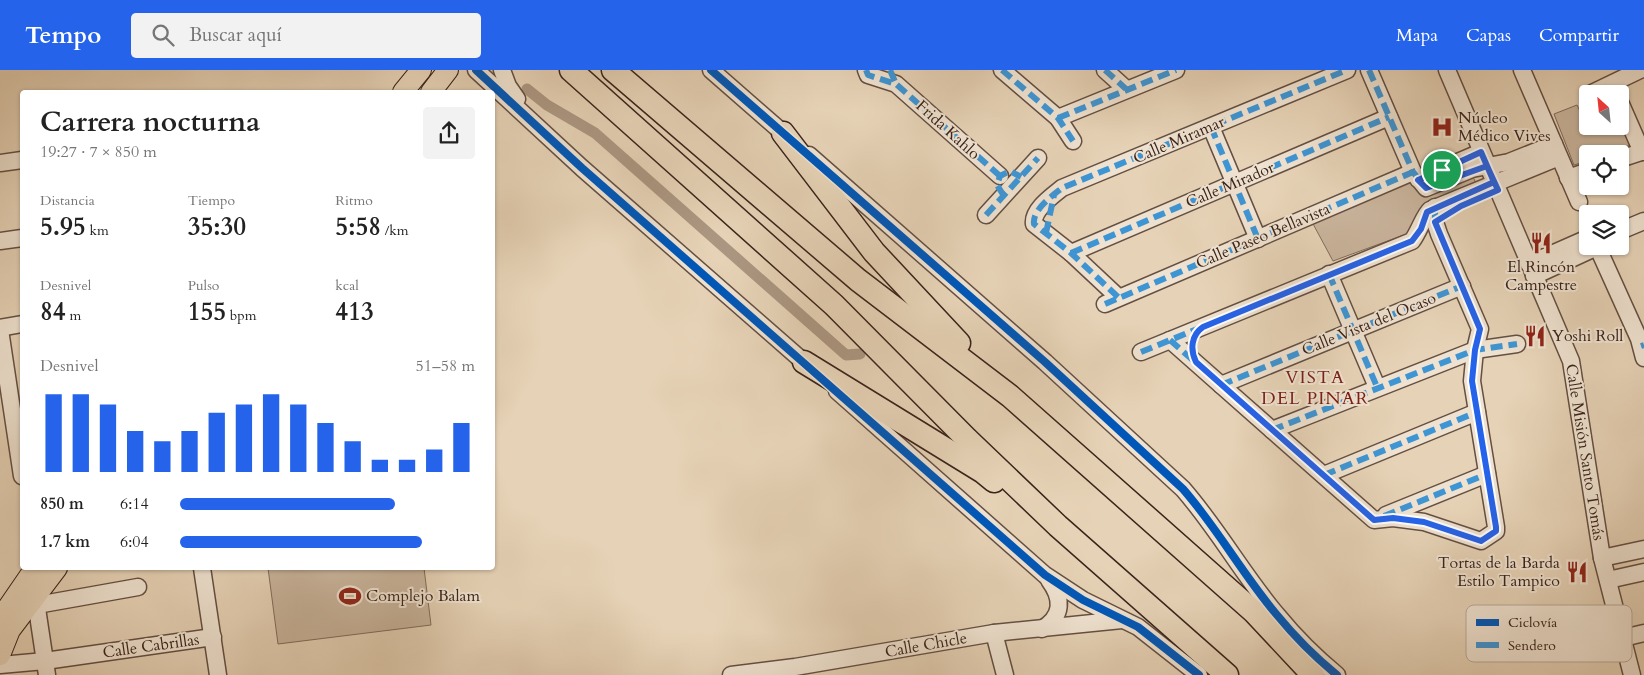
<!DOCTYPE html>
<html lang="es">
<meta charset="utf-8">
<style>
:root{--surface:#fff;--page:#f2f2f2;--text:#222;--muted:#767676;--accent:#2563eb}
body{margin:0;font-family:Cardo,serif;background:var(--page);color:var(--text);height:100vh;display:flex;flex-direction:column;font-size:19px;white-space:nowrap}
*{box-sizing:border-box;margin:0}
p{font-size:16px;color:var(--muted)}
.icon{flex:none;width:28px;height:28px;fill:none;stroke:currentColor;stroke-width:2;stroke-linecap:round;stroke-linejoin:round}
.map{position:relative;flex:1;overflow:hidden}
.drawer{position:absolute;left:20px;top:20px;width:475px;height:480px;display:flex;flex-direction:column;background:var(--surface);border-radius:5px;box-shadow:0 1px 4px #0004}
.drawer>*{flex:none}
.needle{width:32px;rotate:333deg}
.tools{position:absolute;left:1579px;top:15px;display:grid;gap:10px}
.tools a{display:grid;place-items:center;width:50px;height:50px;border-radius:5px;background:var(--surface);box-shadow:0 1px 4px #0004;font-size:25px}
.pin{position:absolute;display:grid;place-items:center;width:42px;height:42px;color:#fff;margin:-21px;border:2px solid #fff;border-radius:50%;box-shadow:0 1px 5px #0007}
.round{display:grid;place-items:center;flex:none;width:52px;height:52px;border-radius:5px;background:var(--page)}
.overview{display:flex;align-items:center;justify-content:space-between;height:85px;padding:0 20px}
h1{font-size:28px;font-weight:800;line-height:38px}
.stats{display:grid;grid-template-columns:repeat(3,1fr);gap:8px;height:85px;padding:5px 20px}
.stats div{display:grid;align-content:center}
.stats b{font-size:25px;font-weight:800}
.stats small{font-size:14px;font-weight:400}
.stats p{font-size:14px}
.chart{height:140px;padding:10px 20px}
.chart p{display:flex;justify-content:space-between}
.chart svg{width:100%;height:90px;margin-top:5px;stroke:var(--accent);stroke-width:6}
ul{padding:0 20px;list-style:none;font-size:16px}
li{display:grid;grid-template-columns:80px 60px 1fr;align-items:center;height:38px}
li i{height:12px;border-radius:6px;background:var(--accent)}
header{display:flex;align-items:center;gap:30px;box-sizing:border-box;height:70px;padding:0 25px;background:var(--accent);color:#fff}
header strong{font-size:24px}
nav{display:flex;gap:28px;margin-inline-start:auto;font-size:18px}
.search{width:350px;height:45px;background:var(--page);display:flex;align-items:center;gap:12px;box-sizing:border-box;padding:0 18px;border-radius:5px;color:var(--muted);font-size:19px}
.map>svg:first-child{display:block}
.green{fill:#c9b49c;stroke:#816c5c}
.lines{fill:none;stroke-linecap:round;stroke-linejoin:round}
.canal{stroke:#ab9681;stroke-width:11}
.minor-casing{stroke:#644f42;stroke-width:19}
.major-casing{stroke:#39231b;stroke-width:22}
.highway-casing{stroke:#39231b;stroke-width:25}
.minor{stroke:#efe2d0;stroke-width:16}
.major{stroke:#e6d2b6;stroke-width:20}
.highway{stroke:#e6d2b6;stroke-width:22}
.quiet{stroke:#3e95d4;stroke-width:6;stroke-dasharray:12 6;stroke-linecap:butt}
.cycleway-casing{stroke:#efe2d0;stroke-width:11}
.cycleway{stroke:#0057b8;stroke-width:8}
.route-casing{stroke:#fff;stroke-width:10}
.route{stroke:#2563eb;stroke-width:6}
.labels{text-anchor:middle;dominant-baseline:central;stroke-width:4;stroke-linejoin:round;paint-order:stroke}
.poi-label{font-size:16px;fill:#39231b;stroke:#efe2d0;text-anchor:start}
.street-label{font-size:16px;fill:#39231b;stroke:#efe2d0}
.neighbourhood-label{font-size:18px;letter-spacing:1px;fill:#7a1f14;stroke:#efe2d0}
.key{fill:#efe2d0;stroke:#b8a99a;stroke-width:1}
.key-label{font-size:14px;fill:#39231b}
</style>
<header>
<strong>Tempo</strong>
<div class="search"><svg class="icon" aria-label="search" viewBox="0 0 24 24"><circle cx="10" cy="10" r="6"/><path d="M15 15l6 6"/></svg>Buscar aquí</div>
<nav><a>Mapa</a><a>Capas</a><a>Compartir</a></nav>
</header>
<div class="map">
<svg width="1644" height="605" viewBox="0 0 1644 605">
<rect width="100%" height="100%" fill="#e6d2b6"/>
<filter id="stains"><feTurbulence type="fractalNoise" baseFrequency=".004" numOctaves="4"/><feColorMatrix values="0 0 0 0 .2 0 0 0 0 .09 0 0 0 0 .02 0 0 0 .5 -.17"/></filter>
<radialGradient id="worn" r=".72"><stop offset=".6" stop-color="#630" stop-opacity="0"/><stop offset="1" stop-color="#630" stop-opacity=".3"/></radialGradient>
<g class="green">
<path d="M1577 35 1591 64 1620 54 1630 75 1607 84H1588L1587 91 1574 95 1554 44Z"/>
<path d="M1471 103 1478 117 1412 162 1333 191 1312 152 1413 107Z"/>
<path d="M268 498H424L431 555 278 574Z"/>
</g>
<g class="lines">
<path class="canal" d="M527 19 547 35 595 63 846 285 860 284"/>
<g class="minor-casing">
<g id="minor">
<path d="M476 0 582 98 813 300"/>
<path d="M502 0 508 16 517 29"/>
<path d="M711 0 790 69"/>
<path d="M866 0 868 5 896 14 1000 106"/>
<path d="M1002 0 1058 48 1073 71"/>
<path d="M1105 0 1126 19"/>
<path d="M1369 0 1413 102 1426 118 1472 99 1509 92 1554 74"/>
<path d="M1447 0 1571 291 1602 488 1632 605"/>
<path d="M1522 0 1579 132"/>
<path d="M1590 24 1640 0"/>
<path d="M1620 32 1642 82"/>
<path d="M1058 48 1176 0"/>
<path d="M1211 57 1258 169"/>
<path d="M809 85 1045 292 1183 419C1218 459 1243 505 1277 545 1295 567 1315 587 1337 605"/>
<path d="M1620 89 1644 81"/>
<path d="M0 93 22 90"/>
<path d="M1568 108 1588 101"/>
<path d="M1418 109 1481 82"/>
<path d="M986 145 1038 88"/>
<path d="M1620 161 1644 151"/>
<path d="M0 171 22 168"/>
<path d="M1597 176 1639 269 1644 288"/>
<path d="M1071 183 1389 47"/>
<path d="M1529 194 1588 168"/>
<path d="M1329 204 1377 317"/>
<path d="M1534 206 1599 176"/>
<path d="M1118 227 1071 183 1034 154C1032 140 1052 126 1062 118L1347 0"/>
<path d="M1105 234 1413 102"/>
<path d="M0 258 22 254"/>
<path d="M0 260 22 406"/>
<path d="M1170 270 1374 450 1393 448 1424 452 1481 471 1496 461V457L1472 311 1475 280 1480 259 1439 164 1435 152V137"/>
<path d="M1141 282 1412 171C1419 162 1424 145 1430 140L1559 87"/>
<path d="M1221 315 1462 216"/>
<path d="M837 321 1045 505 1083 530 1138 557 1199 605"/>
<path d="M1272 360 1475 280 1517 274"/>
<path d="M1324 405 1477 342"/>
<path d="M1386 445 1487 404"/>
<path d="M1602 488 1644 479"/>
<path d="M202 498 218 605"/>
<path d="M1608 510 1644 502"/>
<path d="M35 525 47 605"/>
<path d="M37 535 138 517"/>
<path d="M1042 559C1063 546 1063 529 1049 510"/>
<path d="M994 563 1005 605"/>
<path d="M1623 568 1644 563"/>
<path d="M0 595 45 591 213 567"/>
<path d="M731 605 795 597 994 563 1122 550"/>
</g>
</g>
<g class="major-casing">
<g id="major">
<path d="M403 22 421 0"/>
<path d="M431 22 448 0"/>
<path d="M0 549 35 498"/>
<path d="M0 585 10 560 57 498"/>
</g>
</g>
<g class="highway-casing">
<g id="highway">
<path d="M571 0 834 235 967 369 1058 456 1227 605"/>
<path d="M613 0 858 210 1010 326 1254 542 1313 605"/>
<path d="M783 63 874 182 959 273"/>
<path d="M804 292 983 402 994 411"/>
</g>
</g>
<use href="#minor" class="minor"/>
<use href="#major" class="major"/>
<use href="#highway" class="highway"/>
<g class="quiet">
<path d="M866 0 868 5 896 14 1000 106"/>
<path d="M890 0 896 14"/>
<path d="M1002 0 1058 48 1073 71"/>
<path d="M1105 0 1126 19"/>
<path d="M1369 0 1413 102 1426 118 1487 96"/>
<path d="M1058 48 1176 0"/>
<path d="M1211 57 1258 169"/>
<path d="M1418 109 1481 82"/>
<path d="M1004 126 997 115 1000 106 1010 101 1021 107"/>
<path d="M986 145 1038 88"/>
<path d="M1432 153 1461 136 1498 120"/>
<path d="M1046 163 1054 125"/>
<path d="M1071 183 1389 47"/>
<path d="M1329 204 1377 317"/>
<path d="M1118 227 1071 183 1034 154C1032 140 1052 126 1062 118L1347 0"/>
<path d="M1105 234 1413 102"/>
<path d="M1170 270 1374 450 1393 448 1424 452 1481 471 1496 461V457L1472 311 1475 280 1480 259 1439 164 1435 152V137"/>
<path d="M1641 276 1644 275"/>
<path d="M1141 282 1412 171 1421 159 1427 142 1494 112"/>
<path d="M1196 292C1190 280 1191 267 1201 258"/>
<path d="M1221 315 1462 216"/>
<path d="M1272 360 1475 280 1517 274"/>
<path d="M1324 405 1477 342"/>
<path d="M1384 446 1487 404"/>
</g>
<g class="cycleway-casing">
<g id="cycleway">
<path d="M476 0 582 98 1045 505 1083 530 1138 557 1199 605"/>
<path d="M711 0 1045 292 1183 419C1218 459 1243 505 1277 545 1295 567 1315 587 1337 605"/>
</g>
</g>
<use href="#cycleway" class="cycleway"/>
</g>
<g class="lines">
<g class="route-casing">
<path id="route" d="M1442 100 1481 82 1494 112 1427 142 1421 159 1412 171 1203 257C1191 265 1190 280 1196 292L1374 450 1393 448 1424 452 1481 471 1496 461V457L1472 311 1475 280 1480 259 1435 152 1461 136 1498 120 1487 96 1426 118 1418 110 1442 100"/>
</g>
<use href="#route" class="route"/>
</g>
<defs>
<g id="hospital-bare" transform="scale(1.725)"><path d="M-5-5h3v3.5h4V-5h3V5h-3V1.5h-4V5h-3Z" fill="#8f2418" stroke="#efe2d0" stroke-width="2.5" paint-order="stroke"/></g>
<g id="restaurant-bare" transform="scale(1.725)"><path d="M-5-6h1v4h1v-4h1v4h1v-4h1v5L-1.5 .5V6h-2V.5L-5-1ZM5-6V6H3V1.5H1.5Q1.5-4 5-6Z" fill="#8f2418" stroke="#efe2d0" stroke-width="2.5" paint-order="stroke"/></g>
<g id="stadium-bare" transform="scale(1.725)"><path d="M0-5a6.5 5 0 1 0 0 10a6.5 5 0 1 0 0-10ZM-3.5-1.8h7v3.6h-7Z" fill="#8f2418" stroke="#efe2d0" stroke-width="2.5" paint-order="stroke"/></g>
</defs>
<g fill-rule="evenodd">
<use href="#hospital-bare" x="1442" y="57"/>
<use href="#restaurant-bare" x="1541" y="173"/>
<use href="#restaurant-bare" x="1535" y="266"/>
<use href="#restaurant-bare" x="1577" y="502"/>
<use href="#stadium-bare" x="350" y="526"/>
</g>
<g class="labels">
<g class="poi-label">
<text x="1458" y="48">Núcleo<tspan x="1458" dy="18">Médico Vives</tspan></text>
<text x="1541" y="197" text-anchor="middle">El Rincón<tspan x="1541" dy="18">Campestre</tspan></text>
<text x="1552" y="266">Yoshi Roll</text>
<text x="1560" y="493" text-anchor="end">Tortas de la Barda<tspan x="1560" dy="18">Estilo Tampico</tspan></text>
<text x="366" y="526">Complejo Balam</text>
</g>
<g class="street-label">
<text transform="translate(948 60) rotate(42)">Frida Kahlo</text>
<text transform="translate(1179 70) rotate(-23)">Calle Miramar</text>
<text transform="translate(1230 115) rotate(-23)">Calle Mirador</text>
<text transform="translate(1263 166) rotate(-23)">Calle Paseo Bellavista</text>
<text transform="translate(1369 254) rotate(-22)">Calle Vista del Ocaso</text>
<text transform="translate(1585 382) rotate(81)">Calle Misión Santo Tomás</text>
<text transform="translate(926 575) rotate(-10)">Calle Chicle</text>
<text transform="translate(151 576) rotate(-8)">Calle Cabrillas</text>
</g>
<g class="neighbourhood-label">
<text x="1315" y="307">VISTA<tspan x="1315" dy="21">DEL PINAR</tspan></text>
</g>
</g>
<rect x="1466" y="535" width="166" height="57" rx="8" class="key"/>
<rect x="1476" y="549" width="23" height="7" fill="#0057b8"/>
<rect x="1476" y="572" width="23" height="6" fill="#3e95d4"/>
<g class="key-label">
<text x="1508" y="557">Ciclovía</text>
<text x="1508" y="580">Sendero</text>
</g>
<rect width="100%" height="100%" filter="url(#stains)"/>
<rect width="100%" height="100%" fill="url(#worn)"/>
</svg>
<div class="tools">
<a><svg class="needle" viewBox="-14 -14 28 28"><path d="M0-13l5 13h-10z" fill="#e53935"/><path d="M0 13l5-13h-10z" fill="#767676"/></svg></a>
<a><svg class="icon" aria-label="locate" viewBox="0 0 24 24"><circle cx="12" cy="12" r="6"/><path d="M12 2v4M12 18v4M2 12h4M18 12h4"/></svg></a>
<a><svg class="icon" aria-label="layers" viewBox="0 0 24 24"><path d="M12 4l9 5-9 5-9-5zM3 14l9 5 9-5"/></svg></a>
</div>
<div class="pin" style="left:1442px;top:100px;background:#1e9e55"><svg class="icon" aria-label="arrive" viewBox="0 0 24 24"><path d="M6 21V4h12l-3 4 3 4H6"/></svg></div>
<section class="drawer">
<div class="overview"><div><h1>Carrera nocturna</h1><p>19:27 · 7 × 850 m</p></div><a class="round"><svg class="icon" aria-label="share" viewBox="0 0 24 24"><path d="M12 15V3M7 8l5-5 5 5M5 13v7h14v-7"/></svg></a></div>
<div class="stats">
<div><p>Distancia</p><b>5.95<small> km</small></b></div>
<div><p>Tiempo</p><b>35:30</b></div>
<div><p>Ritmo</p><b>5:58<small> /km</small></b></div>
</div>
<div class="stats">
<div><p>Desnivel</p><b>84<small> m</small></b></div>
<div><p>Pulso</p><b>155<small> bpm</small></b></div>
<div><p>kcal</p><b>413</b></div>
</div>
<div class="chart"><p><span>Desnivel</span>51–58 m</p>
<svg viewBox="0 0 160 44" preserveAspectRatio="none"><path d="M5 44V6M15 44V6M25 44V11M35 44V24M45 44V29M55 44V24M65 44V15M75 44V11M85 44V6M95 44V11M105 44V20M115 44V29M125 44V38M135 44V38M145 44V33M155 44V20"/></svg>
</div>
<ul>
<li><b>850 m</b>6:14<i style="width:73%"></i></li>
<li><b>1.7 km</b>6:04<i style="width:82%"></i></li>
</ul>
</section>
</div>
